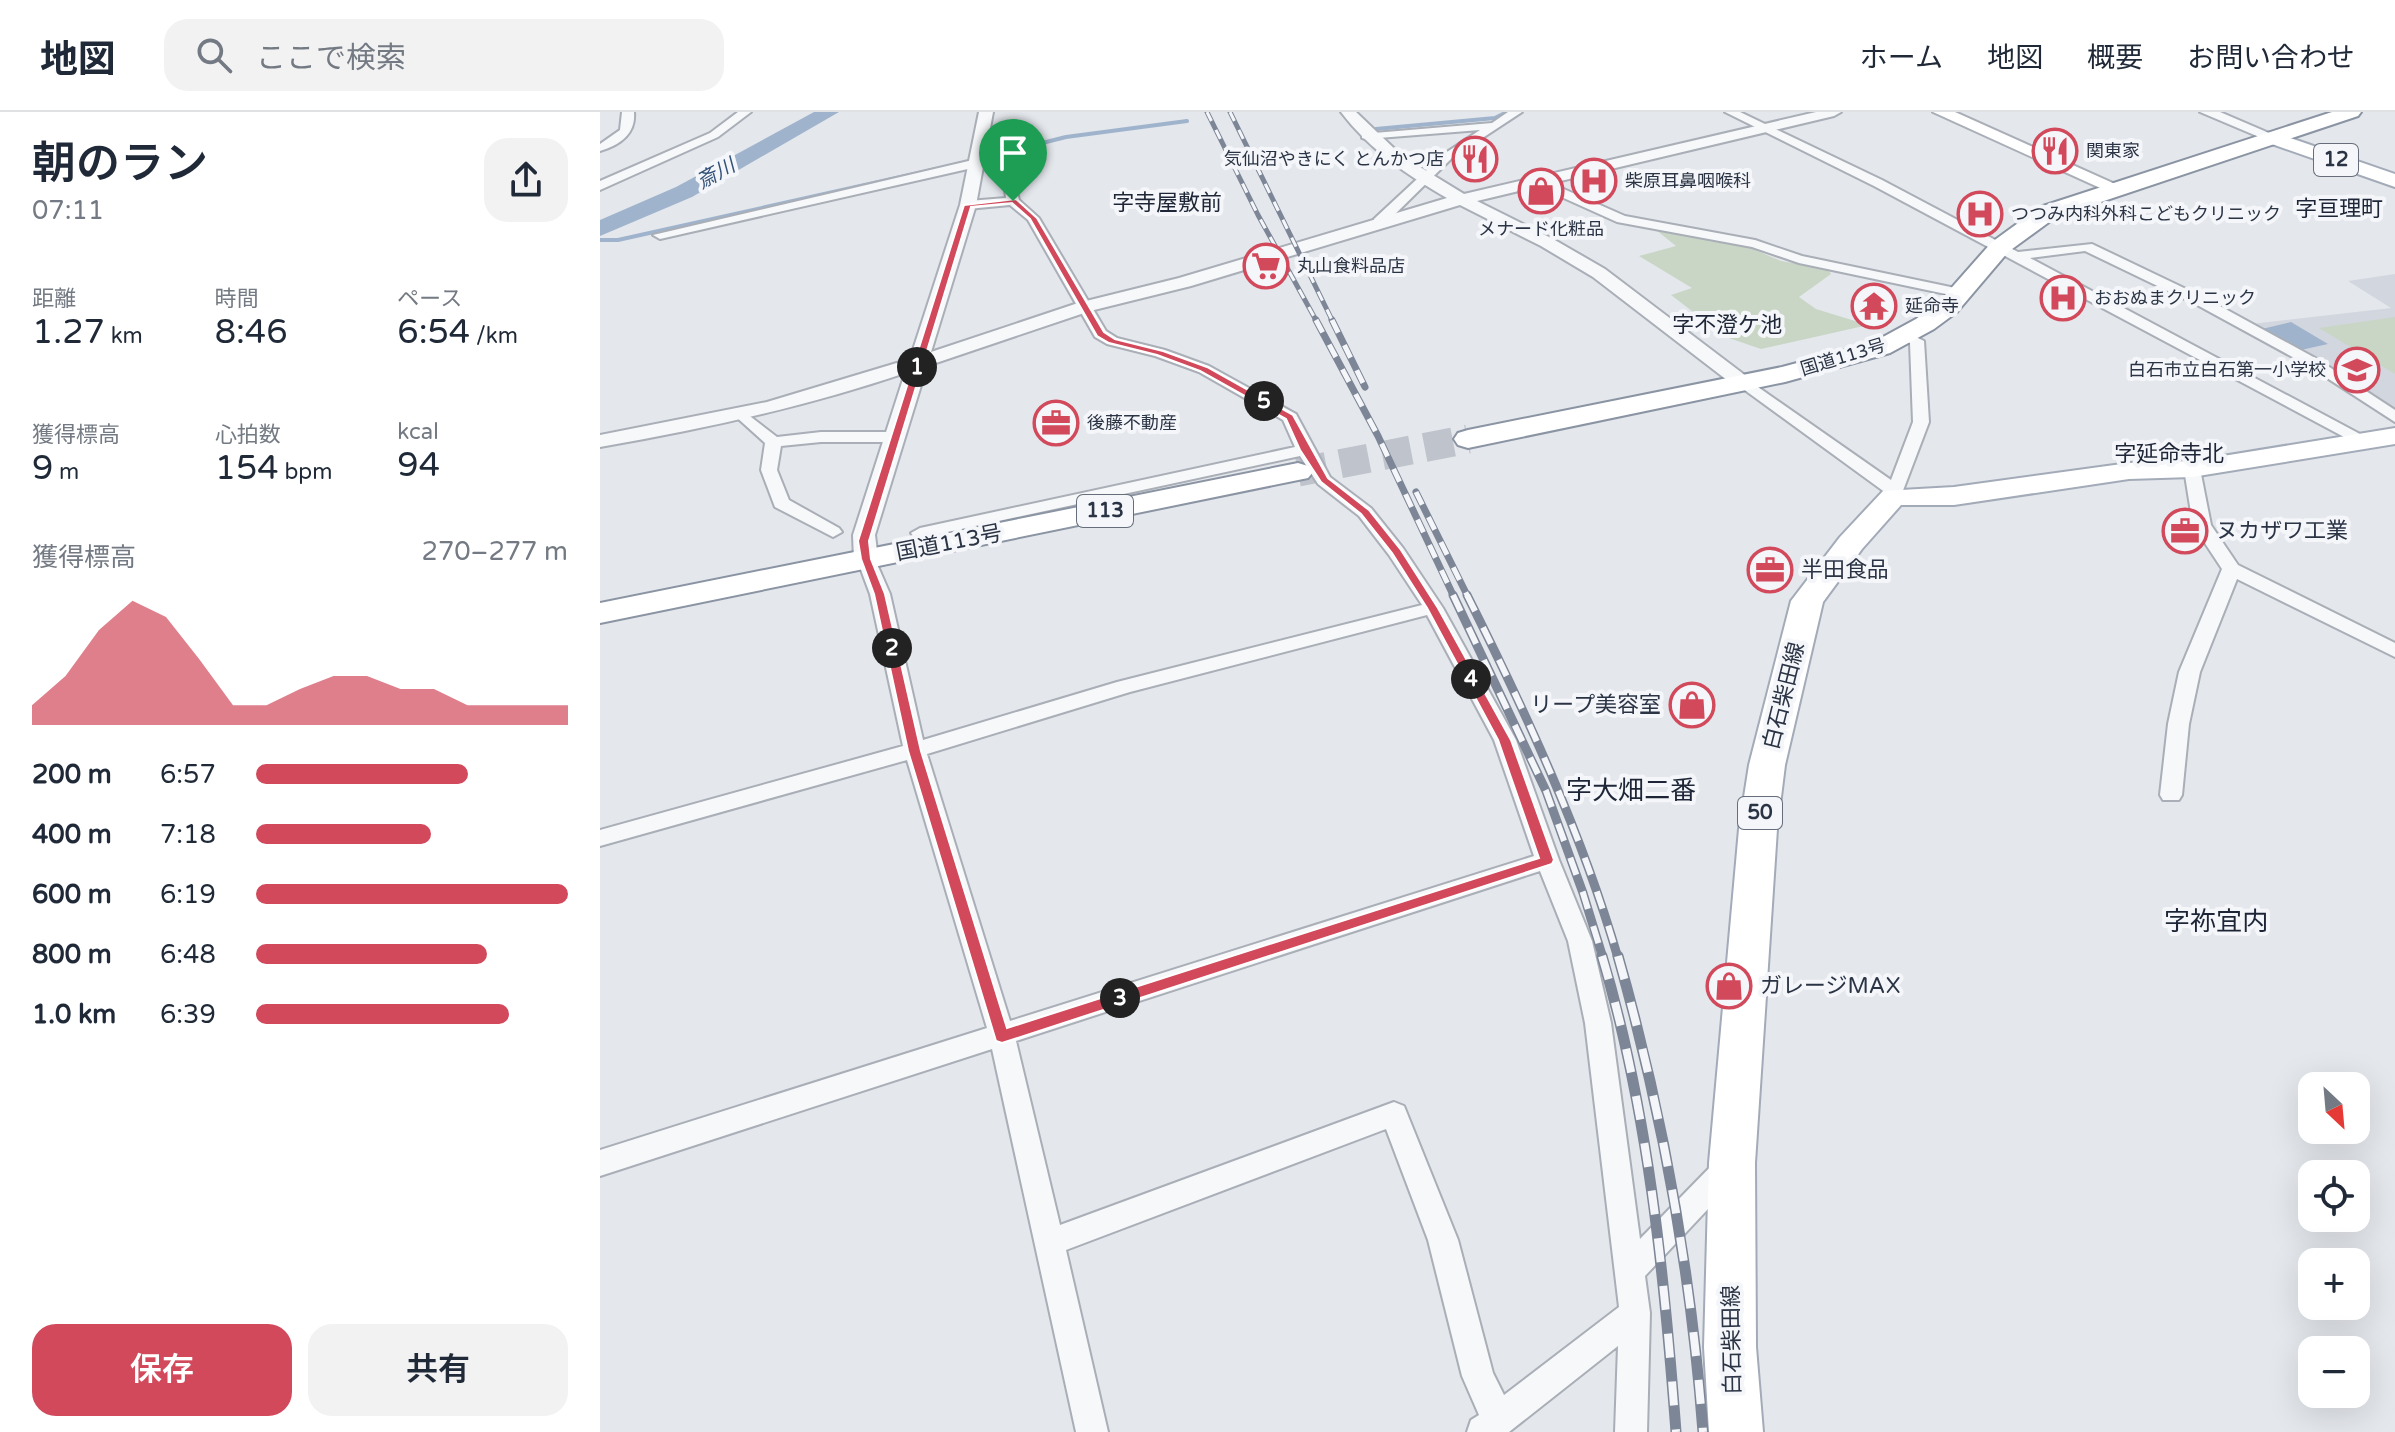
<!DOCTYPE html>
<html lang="ja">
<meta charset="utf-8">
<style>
:root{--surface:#fff;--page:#f2f2f3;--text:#1f2937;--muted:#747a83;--line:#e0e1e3;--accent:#d1495b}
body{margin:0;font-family:"Varela Round","Noto Sans JP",sans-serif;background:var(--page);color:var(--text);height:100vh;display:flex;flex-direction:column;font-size:30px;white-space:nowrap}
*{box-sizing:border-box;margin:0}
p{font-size:26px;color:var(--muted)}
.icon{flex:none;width:44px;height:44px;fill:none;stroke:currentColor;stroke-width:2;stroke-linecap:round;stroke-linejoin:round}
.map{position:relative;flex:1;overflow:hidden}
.sheet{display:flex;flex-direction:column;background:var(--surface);width:600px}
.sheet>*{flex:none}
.needle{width:52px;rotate:154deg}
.buttons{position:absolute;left:1698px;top:960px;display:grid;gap:16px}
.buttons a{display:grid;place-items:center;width:72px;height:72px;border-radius:16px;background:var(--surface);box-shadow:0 8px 32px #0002;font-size:40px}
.pin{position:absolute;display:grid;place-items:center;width:68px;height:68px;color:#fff;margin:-82px -34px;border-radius:50% 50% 50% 0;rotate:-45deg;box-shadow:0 0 8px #0007}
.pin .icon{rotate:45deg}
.km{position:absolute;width:40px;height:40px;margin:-20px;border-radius:50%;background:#222;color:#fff;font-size:22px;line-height:40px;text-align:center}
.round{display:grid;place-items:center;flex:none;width:84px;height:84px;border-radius:24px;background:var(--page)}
.head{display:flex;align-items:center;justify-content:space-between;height:136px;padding:0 32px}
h1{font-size:44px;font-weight:600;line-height:60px}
.metrics{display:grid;grid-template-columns:repeat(3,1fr);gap:12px;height:136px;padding:8px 32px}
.metrics div{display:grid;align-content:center}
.metrics b{font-size:34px;font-weight:600}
.metrics small{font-size:22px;font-weight:400}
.metrics p{font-size:22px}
.chart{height:224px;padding:16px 32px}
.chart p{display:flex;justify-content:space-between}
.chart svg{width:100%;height:144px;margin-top:8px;fill:var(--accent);opacity:.7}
.cta{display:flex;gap:16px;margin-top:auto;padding:16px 32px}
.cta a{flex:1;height:92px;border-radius:24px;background:var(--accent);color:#fff;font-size:32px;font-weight:600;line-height:92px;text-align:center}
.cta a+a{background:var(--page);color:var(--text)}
ul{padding:0 32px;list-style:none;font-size:26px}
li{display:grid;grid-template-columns:128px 96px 1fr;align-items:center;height:60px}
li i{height:20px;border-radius:10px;background:var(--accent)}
header{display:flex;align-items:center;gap:48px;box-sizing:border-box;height:112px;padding:0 40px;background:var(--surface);border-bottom:2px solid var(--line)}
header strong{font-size:38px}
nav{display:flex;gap:44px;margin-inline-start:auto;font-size:28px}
.search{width:560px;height:72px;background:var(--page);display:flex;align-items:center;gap:20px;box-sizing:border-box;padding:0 28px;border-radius:24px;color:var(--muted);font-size:30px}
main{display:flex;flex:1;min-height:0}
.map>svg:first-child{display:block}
.built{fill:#d2d6de}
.green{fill:#c9d6c5}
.water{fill:#9fb4cc}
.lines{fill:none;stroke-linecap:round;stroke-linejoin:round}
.stream{stroke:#9fb4cc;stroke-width:4}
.river{fill:#9fb4cc;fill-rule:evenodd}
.trunk-tunnel{stroke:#bfc3cb;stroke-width:29;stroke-dasharray:29 14;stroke-linecap:butt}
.minor-casing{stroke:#a9aeb7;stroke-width:4}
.tertiary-casing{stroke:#a9aeb7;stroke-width:4}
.secondary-casing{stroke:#a9aeb7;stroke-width:4}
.primary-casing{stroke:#a3abb8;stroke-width:4}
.trunk-casing{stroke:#8b94a3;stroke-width:4}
.minor{fill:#f7f8fa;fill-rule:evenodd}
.tertiary{fill:#f7f8fa;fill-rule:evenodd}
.secondary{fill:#fff;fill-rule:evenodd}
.primary{fill:#fff;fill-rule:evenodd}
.trunk{fill:#fff;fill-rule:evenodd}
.rail-far3-casing{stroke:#7d8696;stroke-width:5}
.rail-far2-casing{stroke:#7d8696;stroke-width:7}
.rail-far1-casing{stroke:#7d8696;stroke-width:9}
.rail-casing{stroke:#7d8696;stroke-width:11}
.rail-far3{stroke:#f4f6f9;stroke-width:3;stroke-dasharray:10;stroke-linecap:butt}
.rail-far2{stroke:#f4f6f9;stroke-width:5;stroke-dasharray:14;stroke-linecap:butt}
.rail-far1{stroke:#f4f6f9;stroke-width:6;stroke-dasharray:18;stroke-linecap:butt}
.rail{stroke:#f4f6f9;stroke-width:8;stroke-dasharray:24;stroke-linecap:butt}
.route{fill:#d1495b;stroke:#fff;stroke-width:2;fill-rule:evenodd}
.labels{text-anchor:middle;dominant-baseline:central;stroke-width:8;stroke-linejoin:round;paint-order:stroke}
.far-poi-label{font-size:18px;fill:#2b3445;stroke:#f4f6f9;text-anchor:start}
.far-street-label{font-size:18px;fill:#2b3445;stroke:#f4f6f9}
.shield{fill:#f4f6f9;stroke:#676e7b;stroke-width:2}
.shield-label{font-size:20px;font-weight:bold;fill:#2b3445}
.far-water-label{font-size:20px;font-style:italic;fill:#34527a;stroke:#f4f6f9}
.far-quarter-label{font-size:22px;fill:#1d2536;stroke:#f4f6f9}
.poi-label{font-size:22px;fill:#2b3445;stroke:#f4f6f9;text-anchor:start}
.street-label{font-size:22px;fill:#2b3445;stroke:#f4f6f9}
.quarter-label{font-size:26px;fill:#1d2536;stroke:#f4f6f9}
</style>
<header>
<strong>地図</strong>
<div class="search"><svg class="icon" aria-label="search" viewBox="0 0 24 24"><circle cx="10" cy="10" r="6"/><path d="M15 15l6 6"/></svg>ここで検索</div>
<nav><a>ホーム</a><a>地図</a><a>概要</a><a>お問い合わせ</a></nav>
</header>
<main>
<section class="sheet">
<div class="head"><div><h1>朝のラン</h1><p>07:11</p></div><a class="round"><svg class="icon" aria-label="share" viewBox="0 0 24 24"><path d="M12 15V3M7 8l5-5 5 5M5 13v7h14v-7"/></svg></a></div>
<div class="metrics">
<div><p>距離</p><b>1.27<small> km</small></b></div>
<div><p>時間</p><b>8:46</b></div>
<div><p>ペース</p><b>6:54<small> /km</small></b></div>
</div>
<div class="metrics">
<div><p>獲得標高</p><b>9<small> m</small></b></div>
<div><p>心拍数</p><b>154<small> bpm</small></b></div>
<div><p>kcal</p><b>94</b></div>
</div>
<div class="chart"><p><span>獲得標高</span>270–277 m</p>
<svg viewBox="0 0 160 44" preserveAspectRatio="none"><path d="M0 44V38L10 29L20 15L30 6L40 11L50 24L60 38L70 38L80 33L90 29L100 29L110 33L120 33L130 38L140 38L150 38L160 38V44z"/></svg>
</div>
<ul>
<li><b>200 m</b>6:57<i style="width:68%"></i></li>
<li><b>400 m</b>7:18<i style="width:56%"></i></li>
<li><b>600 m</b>6:19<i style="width:100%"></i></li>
<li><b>800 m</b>6:48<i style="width:74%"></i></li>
<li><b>1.0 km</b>6:39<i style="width:81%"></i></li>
</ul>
<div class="cta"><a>保存</a><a>共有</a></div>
</section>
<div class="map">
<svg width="1795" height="1320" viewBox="0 0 1795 1320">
<rect width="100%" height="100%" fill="#e4e7ec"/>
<path class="built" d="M1795 162V303L1643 213 1791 196 1748 169Z"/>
<g class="green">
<path d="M1064 116 1148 135 1181 149 1228 157 1231 162 1199 185 1216 197 1268 213 1161 237 1126 225 1071 183 1092 176 1039 144 1076 134 1056 118Z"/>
<path d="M1795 205V262L1719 216Z"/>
</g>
<path class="water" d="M1691 210 1728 232 1701 238 1662 217Z"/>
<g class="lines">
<g class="stream">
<path d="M776 17 895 6 907 0"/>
<path d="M395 43 466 25 587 9"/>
<path d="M0 128H18L350 54"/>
</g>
<path class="river" d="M214 0H239L92 85 0 124V108L76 75Z"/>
<path class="trunk-tunnel" d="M698 360 868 327"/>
<g class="minor-casing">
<g id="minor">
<path d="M22 0H34C36 22 20 33 0 39V32L20 18Z"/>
<path d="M138 0H151L118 25 0 78V69L110 21Z"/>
<path d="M908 0H922L852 46 784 113H774V107L844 42 880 18 766 27 762 26V22L892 11Z"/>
<path d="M1125 0H1140L1282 68 1418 140 1492 132 1609 188 1717 247 1795 298V310L1707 253 1599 194 1485 139 1430 146 1773 329 1771 333H1759L1274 74Z"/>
<path d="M377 47 381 48V54L60 127 53 123Z"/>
<path d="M403 60 413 63 419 88 439 106 506 219 517 226 565 238 609 254 696 302 730 365 771 396 803 436 843 496 916 628 959 748 992 829 1011 911 1040 1127 1119 1046 1129 1042 1139 1046 1143 1055 1139 1064 1045 1164 1050 1201 1047 1320H1015L1018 1234 909 1320H867L871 1308 879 1303 862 1264 828 1128 786 1017 466 1138 508 1320H476L392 937 0 1064V1038L387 916 307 648 0 734V718L303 634 270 482 257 447 259 443H273L290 482 323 628 517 570 822 493 789 443 759 404 718 372 700 344 320 426 314 425 311 421 320 416 695 335 683 308 599 260 555 244 507 232 495 225 428 108 410 93 368 97 362 93 368 89 406 86ZM827 503 894 628 934 744 410 909 327 642 530 580ZM940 759 968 829 985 911 1019 1195 904 1283 893 1261 858 1128 804 994 794 990 460 1113 416 929Z"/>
<path d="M941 67 1025 104 1155 128 1202 144 1360 177 1367 181 1360 185 1199 151 1152 135 1017 110 937 74 935 71Z"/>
<path d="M1306 220 1324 229 1329 310 1299 389H1287L1286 381 1135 271 1138 268H1148L1291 368 1313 310 1310 231 1299 224Z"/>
<path d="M142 298 177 325 221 320H295L303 325 295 330H221L181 334 177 358 189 388 239 416 242 420 233 425 175 395 161 358 165 331 134 303Z"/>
<path d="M1592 352 1600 357 1611 413 1638 453 1795 531V545L1637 467 1600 560 1589 612 1582 683 1579 688H1563L1560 683 1568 612 1579 560 1622 457 1593 413 1584 357Z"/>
</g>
</g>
<g class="tertiary-casing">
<g id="tertiary">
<path d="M379 0H393L376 93 331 240 478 191 579 166 847 86C807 63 770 38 741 0H756L802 44 864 82 1216 0H1241L1234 4 877 89 953 127 1005 157 1150 267 1153 271 1150 275H1136L993 165 941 134 860 93 591 174 490 199 327 254 275 423 278 447 274 452H258L254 447 253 423 305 261C205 295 104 317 0 335V323L167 290 310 247 360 93Z"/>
<path d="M1600 0H1620L1683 27 1681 30H1671Z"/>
</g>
</g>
<g class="secondary-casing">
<path id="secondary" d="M1333 0H1355L1524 76 1521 80H1509Z"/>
</g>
<g class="primary-casing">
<g id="primary">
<path d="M1676 21 1795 62V75L1669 31 1667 27Z"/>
<path d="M1795 316V332L1592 365 1529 367 1354 393H1301L1262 437 1223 490 1185 653 1177 717 1155 1051 1156 1235 1163 1320H1109L1104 1235 1109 1051 1139 717 1149 653 1191 489 1240 425 1283 379 1354 375 1529 351 1592 349Z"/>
</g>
</g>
<g class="trunk-casing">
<g id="trunk">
<path d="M1732 0H1761L1758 4 1456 105 1408 140 1357 200 1334 217 1290 241 1185 270 868 336 858 333 854 327 858 321 868 318 1182 255 1272 231 1316 207 1339 190 1392 130 1440 95Z"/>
<path d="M698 351 708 354 713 360 708 366 0 511V491Z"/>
</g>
</g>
<use href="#minor" class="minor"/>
<use href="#tertiary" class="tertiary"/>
<use href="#secondary" class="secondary"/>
<use href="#primary" class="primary"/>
<use href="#trunk" class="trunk"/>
<g class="rail-far3-casing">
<g id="rail-far3">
<path d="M607 0 658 103 717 210"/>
<path d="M630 0 733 210"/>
</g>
</g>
<g class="rail-far2-casing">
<g id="rail-far2">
<path d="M716 208 778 324 854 485"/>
<path d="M732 208 765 275"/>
<path d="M816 380 868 485"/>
</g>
</g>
<g class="rail-far1-casing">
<g id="rail-far1">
<path d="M853 483 946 679 983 781 1003 846"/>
<path d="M867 483C926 601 981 719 1018 846"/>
</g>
</g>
<g class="rail-casing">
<g id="rail">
<path d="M1002 844C1048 998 1064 1160 1076 1320"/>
<path d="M1018 844C1062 999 1091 1160 1103 1320"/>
</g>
</g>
<use href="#rail-far3" class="rail-far3"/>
<use href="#rail-far2" class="rail-far2"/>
<use href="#rail-far1" class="rail-far1"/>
<use href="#rail" class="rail"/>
</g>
<path class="route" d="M416 87 437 106 504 220 515 227 563 239 607 255 693 303 728 366 769 398 801 438 838 496 911 628 954 748 952 752 402 931 396 929 308 639 274 482 261 447 258 429 364 93ZM412 91 430 107 497 224 509 231 557 243 600 259 686 307 700 338 721 370 761 402 792 441 827 496 898 628 939 746 407 916 321 639 285 482 271 447 269 429 371 95Z"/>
<defs>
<g id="restaurant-ring" transform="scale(2.3)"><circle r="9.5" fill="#f4f6f9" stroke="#d1495b" stroke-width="1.5"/><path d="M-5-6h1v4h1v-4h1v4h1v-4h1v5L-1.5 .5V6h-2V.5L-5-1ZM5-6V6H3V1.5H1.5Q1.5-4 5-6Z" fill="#d1495b"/></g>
<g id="hospital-ring" transform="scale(2.3)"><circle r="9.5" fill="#f4f6f9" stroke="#d1495b" stroke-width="1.5"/><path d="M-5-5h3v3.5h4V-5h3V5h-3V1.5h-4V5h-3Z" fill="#d1495b"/></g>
<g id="shop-ring" transform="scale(2.3)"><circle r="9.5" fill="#f4f6f9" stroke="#d1495b" stroke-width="1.5"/><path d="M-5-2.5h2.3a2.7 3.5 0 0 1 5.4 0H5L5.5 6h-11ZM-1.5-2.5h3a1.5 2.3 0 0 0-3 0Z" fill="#d1495b"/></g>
<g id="supermarket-ring" transform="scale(2.3)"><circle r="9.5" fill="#f4f6f9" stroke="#d1495b" stroke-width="1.5"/><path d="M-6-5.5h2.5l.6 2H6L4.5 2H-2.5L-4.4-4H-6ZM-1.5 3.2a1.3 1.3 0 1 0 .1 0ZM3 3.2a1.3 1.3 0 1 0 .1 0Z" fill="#d1495b"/></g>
<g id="temple-ring" transform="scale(2.3)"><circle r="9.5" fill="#f4f6f9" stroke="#d1495b" stroke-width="1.5"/><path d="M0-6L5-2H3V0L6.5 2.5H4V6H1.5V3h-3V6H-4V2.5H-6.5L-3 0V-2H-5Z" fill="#d1495b"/></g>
<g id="school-ring" transform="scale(2.3)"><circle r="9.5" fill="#f4f6f9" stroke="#d1495b" stroke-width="1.5"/><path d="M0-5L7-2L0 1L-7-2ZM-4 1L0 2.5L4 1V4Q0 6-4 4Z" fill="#d1495b"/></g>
<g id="office-ring" transform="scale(2.3)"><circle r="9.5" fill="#f4f6f9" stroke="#d1495b" stroke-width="1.5"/><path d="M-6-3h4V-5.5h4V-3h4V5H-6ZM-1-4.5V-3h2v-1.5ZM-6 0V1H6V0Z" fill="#d1495b"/></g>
</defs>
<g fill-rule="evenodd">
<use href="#restaurant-ring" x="1455" y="39"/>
<use href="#restaurant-ring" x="875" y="47"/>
<use href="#hospital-ring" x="994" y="69"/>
<use href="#shop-ring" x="941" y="79"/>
<use href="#hospital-ring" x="1380" y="102"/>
<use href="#supermarket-ring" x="666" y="154"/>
<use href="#hospital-ring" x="1463" y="186"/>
<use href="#temple-ring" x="1274" y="194"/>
<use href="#school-ring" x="1757" y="258"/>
<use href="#office-ring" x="456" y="311"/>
<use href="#office-ring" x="1585" y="419"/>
<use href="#office-ring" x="1170" y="458"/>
<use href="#shop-ring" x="1092" y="593"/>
<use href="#shop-ring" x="1129" y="874"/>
</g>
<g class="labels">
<g class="far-poi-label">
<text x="1486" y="39">関東家</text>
<text x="844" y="47" text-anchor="end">気仙沼やきにく とんかつ店</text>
<text x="1025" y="69">柴原耳鼻咽喉科</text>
<text x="1411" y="102">つつみ内科外科こどもクリニック</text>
<text x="941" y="117" text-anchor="middle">メナード化粧品</text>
<text x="697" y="154">丸山食料品店</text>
<text x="1494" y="186">おおぬまクリニック</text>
<text x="1305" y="194">延命寺</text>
<text x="1726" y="258" text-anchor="end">白石市立白石第一小学校</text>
<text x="487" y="311">後藤不動産</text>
</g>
<g class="far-street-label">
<text transform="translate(1243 245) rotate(-17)">国道113号</text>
</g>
<g class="shield">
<rect x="1714" y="32" width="44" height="32" rx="6"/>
<rect x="477" y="383" width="56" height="32" rx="6"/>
<rect x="1138" y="685" width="44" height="32" rx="6"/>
</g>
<g class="shield-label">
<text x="1736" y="48">12</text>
<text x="505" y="399">113</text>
<text x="1160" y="701">50</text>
</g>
<g class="far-water-label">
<text transform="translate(116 62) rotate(-29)">斎川</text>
</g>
<g class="far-quarter-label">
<text x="567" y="91">字寺屋敷前</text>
<text x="1739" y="97">字亘理町</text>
<text x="1127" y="213">字不澄ケ池</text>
<text x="1569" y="342">字延命寺北</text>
</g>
<g class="poi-label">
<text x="1616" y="419">ヌカザワ工業</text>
<text x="1201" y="458">半田食品</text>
<text x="1061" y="593" text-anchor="end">リープ美容室</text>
<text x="1160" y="874">ガレージMAX</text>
</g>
<g class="street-label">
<text transform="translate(349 431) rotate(-11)">国道113号</text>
<text transform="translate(1184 584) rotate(-76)">白石柴田線</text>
<text transform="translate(1132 1228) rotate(-91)">白石柴田線</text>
</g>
<g class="quarter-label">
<text x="1031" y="678">字大畑二番</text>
<text x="1616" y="809">字祢宜内</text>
</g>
</g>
</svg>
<div class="buttons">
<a><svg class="needle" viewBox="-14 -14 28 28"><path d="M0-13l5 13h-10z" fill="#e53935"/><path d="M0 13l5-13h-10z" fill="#747a83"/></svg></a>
<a><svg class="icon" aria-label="locate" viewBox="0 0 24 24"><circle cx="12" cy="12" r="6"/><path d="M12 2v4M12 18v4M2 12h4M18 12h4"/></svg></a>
<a>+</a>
<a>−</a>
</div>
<div class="pin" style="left:413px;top:89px;background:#1e9e55"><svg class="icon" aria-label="arrive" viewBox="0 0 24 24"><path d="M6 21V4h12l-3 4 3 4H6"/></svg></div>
<b class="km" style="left:317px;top:255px">1</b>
<b class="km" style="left:292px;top:536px">2</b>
<b class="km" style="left:520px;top:886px">3</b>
<b class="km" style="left:871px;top:567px">4</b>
<b class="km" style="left:664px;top:289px">5</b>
</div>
</main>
